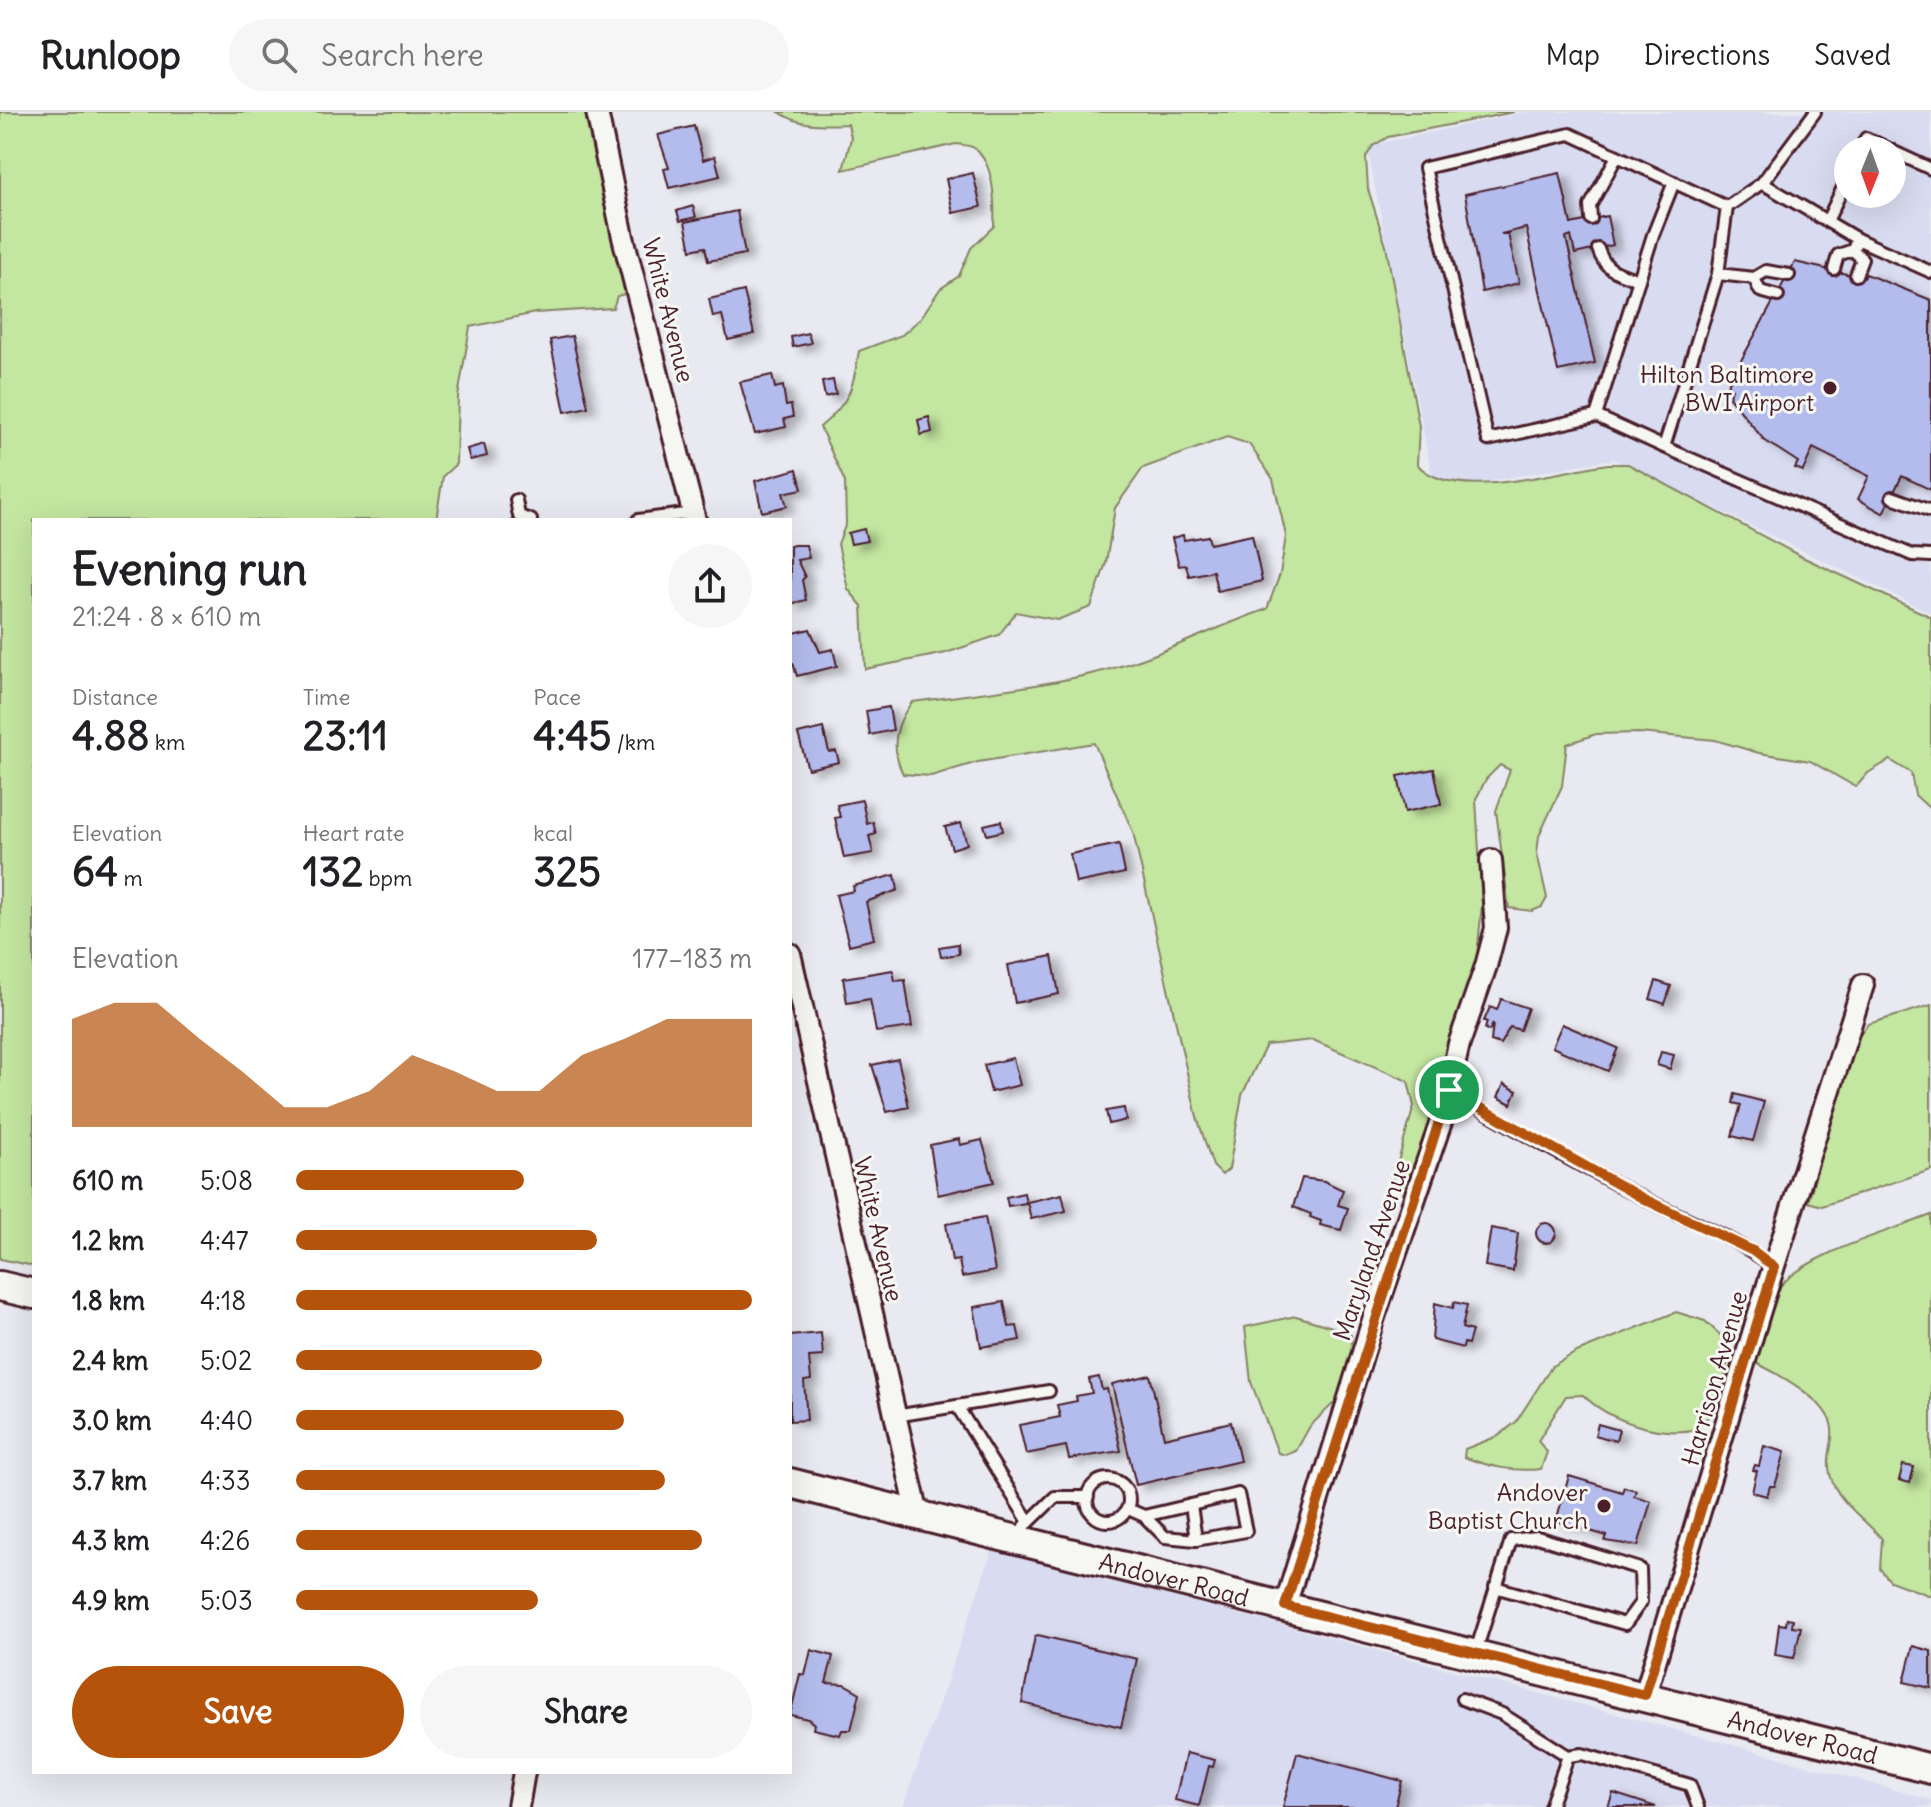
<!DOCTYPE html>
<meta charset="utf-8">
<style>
:root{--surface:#fff;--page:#f6f6f6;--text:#202124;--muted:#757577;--line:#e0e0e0;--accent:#b45309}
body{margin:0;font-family:Delius,sans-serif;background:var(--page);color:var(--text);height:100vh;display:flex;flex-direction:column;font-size:30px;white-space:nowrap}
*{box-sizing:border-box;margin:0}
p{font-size:26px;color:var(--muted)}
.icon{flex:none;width:44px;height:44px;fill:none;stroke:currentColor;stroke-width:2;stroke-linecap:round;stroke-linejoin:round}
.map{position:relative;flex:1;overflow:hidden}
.side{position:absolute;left:32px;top:406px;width:760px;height:1256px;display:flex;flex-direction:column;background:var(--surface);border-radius:0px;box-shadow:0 8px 32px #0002}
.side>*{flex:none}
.needle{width:52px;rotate:181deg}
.controls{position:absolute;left:1834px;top:24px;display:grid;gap:16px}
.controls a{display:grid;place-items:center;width:72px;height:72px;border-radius:50%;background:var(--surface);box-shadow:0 8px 32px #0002;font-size:40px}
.pin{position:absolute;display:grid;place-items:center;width:68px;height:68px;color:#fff;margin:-34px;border:4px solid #fff;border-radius:50%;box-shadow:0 2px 8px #0007}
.round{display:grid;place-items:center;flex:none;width:84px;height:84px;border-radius:42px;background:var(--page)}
.summary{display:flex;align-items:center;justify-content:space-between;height:136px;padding:0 40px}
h1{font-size:44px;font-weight:800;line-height:60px}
.stats{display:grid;grid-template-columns:repeat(3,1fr);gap:12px;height:136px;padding:8px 40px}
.stats div{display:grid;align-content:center}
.stats b{font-size:40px;font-weight:800}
.stats small{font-size:22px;font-weight:400}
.stats p{font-size:22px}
.chart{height:224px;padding:16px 40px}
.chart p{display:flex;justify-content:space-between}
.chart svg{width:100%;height:144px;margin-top:8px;fill:var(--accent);opacity:.7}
.button{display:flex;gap:16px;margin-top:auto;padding:16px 40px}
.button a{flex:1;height:92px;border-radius:48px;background:var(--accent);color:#fff;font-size:32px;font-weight:800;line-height:92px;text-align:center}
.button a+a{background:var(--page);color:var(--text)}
ul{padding:0 40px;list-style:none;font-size:26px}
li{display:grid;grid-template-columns:128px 96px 1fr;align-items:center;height:60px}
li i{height:20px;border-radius:10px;background:var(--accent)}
header{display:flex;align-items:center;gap:48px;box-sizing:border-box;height:112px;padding:0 40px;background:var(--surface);border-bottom:2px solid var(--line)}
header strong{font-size:38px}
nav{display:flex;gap:44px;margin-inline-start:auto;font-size:28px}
.search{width:560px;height:72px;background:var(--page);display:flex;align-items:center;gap:20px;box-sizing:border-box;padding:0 28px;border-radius:44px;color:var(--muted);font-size:30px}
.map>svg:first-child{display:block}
.built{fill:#d9dcf0;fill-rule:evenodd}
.green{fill:#c3e6a0;stroke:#868266;stroke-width:2}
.building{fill:#b4bced;stroke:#4a1f2b;stroke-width:2;filter:url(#shadow)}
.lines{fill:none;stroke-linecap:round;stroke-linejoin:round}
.lane-casing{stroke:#4a1f2b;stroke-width:16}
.street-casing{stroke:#4a1f2b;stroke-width:26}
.secondary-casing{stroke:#4a1f2b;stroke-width:34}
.lane{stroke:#f6f6f2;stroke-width:10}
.street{stroke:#f6f6f2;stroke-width:20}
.secondary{stroke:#f6f6f2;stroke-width:28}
.route-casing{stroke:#fff;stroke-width:16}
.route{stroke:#b45309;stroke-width:10}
.poi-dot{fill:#4a1f2b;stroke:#f6f6f2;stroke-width:3}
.labels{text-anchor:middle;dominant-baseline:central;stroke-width:6;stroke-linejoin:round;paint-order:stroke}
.street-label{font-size:24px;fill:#4a1f2b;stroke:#f6f6f2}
.poi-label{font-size:24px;fill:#4a1f2b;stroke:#f6f6f2;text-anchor:end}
</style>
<header>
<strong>Runloop</strong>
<div class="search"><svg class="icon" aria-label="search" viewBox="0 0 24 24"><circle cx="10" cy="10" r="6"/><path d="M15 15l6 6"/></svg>Search here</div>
<nav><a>Map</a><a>Directions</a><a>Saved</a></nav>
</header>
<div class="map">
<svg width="1931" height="1695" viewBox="0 0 1931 1695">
<defs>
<filter id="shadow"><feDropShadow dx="8" dy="4.5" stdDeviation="4" flood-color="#0004"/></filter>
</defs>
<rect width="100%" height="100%" fill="#e9eaf1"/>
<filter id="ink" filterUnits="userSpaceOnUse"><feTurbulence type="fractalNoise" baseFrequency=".0125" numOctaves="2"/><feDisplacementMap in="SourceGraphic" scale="16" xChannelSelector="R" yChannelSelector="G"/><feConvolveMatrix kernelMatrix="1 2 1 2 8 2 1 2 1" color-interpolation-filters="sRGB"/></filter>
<g filter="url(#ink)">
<g class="built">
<path d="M1525 0H1931V501L1613 347 1435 379 1367 34ZM1848 38H1892V82H1848Z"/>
<path d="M993 1436 1752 1638 1931 1688V1695H903Z"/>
</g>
<g class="green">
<path d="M0 0H585L625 182 617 184 613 196 535 201 470 215 458 285 456 352 443 364 436 408H34V1154L0 1147Z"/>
<path d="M779 0H1514L1388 25 1373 34 1366 45 1368 77 1386 134 1419 314 1417 352C1452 393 1561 358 1608 352H1628L1800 444 1931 505V698L1915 683 1911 661 1890 648 1868 661 1856 675 1810 649 1759 641 1715 628 1639 621 1596 622 1567 632 1562 674 1539 724 1537 741 1547 786 1542 795 1532 799 1509 796 1496 699 1510 658 1500 653 1486 667 1476 687 1482 792 1475 867 1439 992 1409 1076 1399 1078 1393 1067 1414 994 1408 969 1313 928 1266 933 1242 983 1229 1057 1222 1063 1213 1054 1197 1005 1133 720 1094 631 978 650 931 664 903 662C890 636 894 613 912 590 991 579 1078 572 1153 543 1191 528 1228 511 1267 497L1280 462 1286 424 1273 367 1249 332 1227 325 1143 356 1115 396 1106 451 1091 495 1057 508 1016 500 999 523 946 541 865 557 862 494 848 477 838 432 846 411 845 370 820 315C850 290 853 277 859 239L902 223 920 207 940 177 959 164 971 136 994 114C995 92 995 51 974 36 970 33 961 33 956 32L843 58 851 26 848 12C824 13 800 15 779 0Z"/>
<path d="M1931 893V1058L1822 1094 1808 1090 1853 933 1868 912Z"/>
<path d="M1931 1103V1484L1890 1469 1880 1457 1882 1427C1867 1409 1842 1393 1833 1371 1823 1346 1834 1336 1832 1317 1830 1289 1777 1261 1754 1250 1759 1228 1764 1191 1780 1174 1813 1139 1886 1121 1931 1103Z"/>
<path d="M1676 1200 1705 1209 1728 1230C1728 1264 1723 1293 1697 1317 1660 1326 1608 1308 1583 1283L1566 1284 1538 1329 1547 1340 1541 1357C1513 1360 1490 1355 1464 1345L1465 1337 1498 1324 1516 1310 1552 1254 1577 1240Z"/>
<path d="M1296 1204 1345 1219 1351 1223 1352 1239 1347 1269 1335 1290 1310 1314 1296 1339 1286 1343 1278 1341 1251 1270 1245 1215Z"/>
</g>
<g class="building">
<path d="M694 14 703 48 715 44 720 64 669 76 664 57 669 56 658 23Z"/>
<path d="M973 61 981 95 953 101 946 67Z"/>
<path d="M1560 61 1571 112 1607 104 1613 133 1575 142 1571 124 1566 126 1595 251 1558 259 1526 116 1501 122H1508L1519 171 1482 180 1465 82Z"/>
<path d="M693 94 696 105 680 109 677 99Z"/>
<path d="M737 99 745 142 708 149 705 135 691 138 685 110Z"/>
<path d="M1795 150 1864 166 1866 162 1931 188V378L1902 364 1883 401 1858 387 1869 364 1813 336 1803 359 1795 356 1798 350 1764 328 1729 285 1732 277 1727 274Z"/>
<path d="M744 179 754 222 728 228 722 203 713 205 709 187Z"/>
<path d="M808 221 811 231 793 235 791 225Z"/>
<path d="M572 224 588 295 565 300 550 228Z"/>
<path d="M772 263 775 276 783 274 786 294 791 293 793 305 784 307 786 315 755 322 740 270Z"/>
<path d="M833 268 836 282 825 285 822 270Z"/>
<path d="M929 305 932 320 921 323 918 308Z"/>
<path d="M484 332 487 344 470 348 467 337Z"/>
<path d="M797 357 802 377 783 381 787 394 762 400 755 369Z"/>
<path d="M864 417 867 429 851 432 848 421Z"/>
<path d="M1183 423 1184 428 1208 424 1210 432 1252 423 1262 469 1217 479 1213 459 1189 464 1186 453 1179 454 1172 426Z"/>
<path d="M794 433H806L809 446 797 448 805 465 802 468 806 488 790 492V434Z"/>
<path d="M810 517 820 540 833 537 837 554 797 564 793 551H790V522Z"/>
<path d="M889 595 893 618 870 623 866 599Z"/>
<path d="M823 616 829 640 836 639 839 650 808 657 798 622Z"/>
<path d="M1434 657 1441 692 1405 700 1398 664Z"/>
<path d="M862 688 867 712 873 710 876 722 869 724 873 741 844 746 835 706 840 705 837 693Z"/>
<path d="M1001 709 1003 719 987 723 984 713Z"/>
<path d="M961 711 967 732 952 737 945 715Z"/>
<path d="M1119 732 1125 761 1076 771 1070 742Z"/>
<path d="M895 763 898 778 866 790 874 827 849 833 836 783 854 779 853 774Z"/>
<path d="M958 832 959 842 941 845 939 835Z"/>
<path d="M1052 844 1059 882 1015 891 1008 853Z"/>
<path d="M893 858 895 869 905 868 912 915 876 920 870 887 847 891 843 866Z"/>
<path d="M1656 869 1671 874 1665 892 1650 887Z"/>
<path d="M1501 887 1528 896 1520 918 1510 915 1500 932 1491 929 1493 912 1489 919 1485 917 1487 910 1484 909 1490 895 1497 898Z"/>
<path d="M1562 912 1618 936 1608 959 1552 935Z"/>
<path d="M1661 940 1674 943 1670 957 1657 953Z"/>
<path d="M1013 946 1020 973 991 980 984 953Z"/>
<path d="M898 947 909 995 887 1000 872 953Z"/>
<path d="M1504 972 1517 979 1511 992 1498 985Z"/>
<path d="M1735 982 1764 990 1753 1029 1732 1024 1741 993 1733 991Z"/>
<path d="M1124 996 1126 1008 1109 1012 1106 999Z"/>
<path d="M959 1027 960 1033 982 1028 994 1070 938 1083 930 1033Z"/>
<path d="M1302 1066 1324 1069 1343 1078 1338 1093 1348 1096 1341 1118 1320 1113 1321 1109 1310 1105 1311 1102 1293 1095Z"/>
<path d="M1024 1081 1026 1091 1008 1094 1006 1085Z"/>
<path d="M1062 1082 1066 1099 1031 1107 1027 1090Z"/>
<path d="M985 1105 995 1159 962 1165 959 1148 952 1149 946 1112Z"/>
<circle cx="1546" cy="1121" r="10"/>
<path d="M1491 1116 1518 1121 1513 1159 1485 1154Z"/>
<path d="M1004 1190 1009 1215 1017 1214 1020 1228 981 1235 974 1195Z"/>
<path d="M1454 1190 1467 1193 1462 1216 1472 1219 1468 1232 1464 1231 1463 1236 1432 1228 1435 1191 1453 1196Z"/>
<path d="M821 1221 823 1244 809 1245 811 1268 804 1269 807 1308 790 1309V1224Z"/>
<path d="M1150 1263 1164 1326 1231 1310 1240 1349 1136 1373 1112 1272Z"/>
<path d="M1099 1265 1102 1278 1107 1277 1121 1339 1069 1347 1066 1334 1026 1342 1019 1313 1060 1305 1057 1293 1077 1289 1076 1284 1092 1281 1089 1267Z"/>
<path d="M1598 1312 1619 1318 1616 1329 1595 1323Z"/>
<path d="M1764 1334 1785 1340 1775 1374H1770L1767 1384 1752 1380 1757 1359 1753 1358 1755 1353 1759 1354Z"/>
<path d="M1903 1353 1914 1355 1910 1371 1899 1368Z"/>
<path d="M1569 1364 1622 1380 1624 1375 1636 1378 1634 1384 1651 1389 1638 1434 1605 1429 1607 1424 1556 1409Z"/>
<path d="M1787 1506 1793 1507 1792 1514 1801 1515 1794 1546 1775 1543 1779 1512 1786 1513Z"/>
<path d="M1038 1523 1137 1547 1121 1615 1022 1591 1035 1524Z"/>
<path d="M1913 1534 1931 1539V1576L1904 1570Z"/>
<path d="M811 1538 833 1544 826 1571 844 1572 860 1581 851 1618H842L840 1623 813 1617 814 1612 808 1607 790 1603 800 1562 805 1563Z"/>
<path d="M1186 1641 1215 1648 1213 1655 1209 1654 1199 1694 1175 1688Z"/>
<path d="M1297 1641 1402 1669 1395 1695H1283Z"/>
<path d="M1613 1681 1656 1695H1608Z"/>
</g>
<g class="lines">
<g class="lane-casing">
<g id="lane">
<path d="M1860 38 1866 26 1891 38"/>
<path d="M1892 39 1931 57"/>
<path d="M1762 71 1857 127 1931 160"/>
<path d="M1727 95 1718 162 1664 335 1912 443 1931 444"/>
<path d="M1591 107 1590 94 1617 44"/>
<path d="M1828 107 1848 65"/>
<path d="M1598 137C1605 159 1618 161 1639 168"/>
<path d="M1834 157 1838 143 1853 138"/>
<path d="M1718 162 1754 166 1760 179 1778 184"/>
<path d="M1856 163 1862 147 1853 138 1857 127"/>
<path d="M1754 166 1766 159 1789 163"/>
<path d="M1596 304 1488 328 1425 56 1570 22 1727 95 1762 71 1815 0"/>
<path d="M1664 335 1596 304 1653 123 1674 70"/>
<path d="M1892 385 1931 399"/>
<path d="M516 388 519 404 531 408"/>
<path d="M638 408 693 401"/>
<path d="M1449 978C1512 1016 1577 1052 1643 1086 1687 1108 1735 1125 1774 1155"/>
<path d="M957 1294 1029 1410"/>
<path d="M895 1304 1049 1279"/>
<circle cx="1108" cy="1388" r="21"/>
<path d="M1191 1393 1196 1428"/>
<path d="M1128 1397 1144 1404 1238 1382 1246 1419 1196 1428 1165 1425 1144 1404"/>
<path d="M1025 1414 1055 1385H1088"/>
<path d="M1476 1539 1511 1428 1537 1425 1640 1457 1641 1490 1625 1512 1495 1475"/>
<path d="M1462 1587 1502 1602 1568 1644 1582 1642 1690 1673 1698 1695"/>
<path d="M1550 1695 1568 1644"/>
</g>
</g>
<g class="street-casing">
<g id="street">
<path d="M597 0 623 125 695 408"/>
<path d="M790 842 918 1403"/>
<path d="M1285 1494 1374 1205 1442 1007 1459 932 1486 854 1496 816 1491 748"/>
<path d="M1645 1583 1760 1198 1863 873"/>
<path d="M518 1695 524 1660"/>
</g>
</g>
<g class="secondary-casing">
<g id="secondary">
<path d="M0 1174 34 1182"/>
<path id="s1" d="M790 1371 1931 1657"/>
</g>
</g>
<use href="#lane" class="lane"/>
<use href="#street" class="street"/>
<use href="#secondary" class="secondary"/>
</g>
</g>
<g class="lines" filter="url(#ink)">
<g class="route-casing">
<path id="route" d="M1449 978 1644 1087 1753 1139 1774 1155 1645 1583 1285 1494Z"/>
</g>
<use href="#route" class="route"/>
</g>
<g class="poi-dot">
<circle cx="1830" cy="276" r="8"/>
<circle cx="1604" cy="1394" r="8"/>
</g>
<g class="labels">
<g class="street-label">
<text transform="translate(669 198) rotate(76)">White Avenue</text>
<text transform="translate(879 1117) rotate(77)">White Avenue</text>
<text transform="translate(1371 1138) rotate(-71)">Maryland Avenue</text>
<text transform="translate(1714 1266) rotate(-74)">Harrison Avenue</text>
<text stroke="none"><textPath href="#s1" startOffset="396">Andover Road</textPath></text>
<text stroke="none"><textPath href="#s1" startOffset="1044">Andover Road</textPath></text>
</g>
<g class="poi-label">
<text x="1814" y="262">Hilton Baltimore<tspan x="1814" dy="28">BWI Airport</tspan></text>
<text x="1588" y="1380">Andover<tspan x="1588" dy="28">Baptist Church</tspan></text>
</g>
</g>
</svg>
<div class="controls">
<a><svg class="needle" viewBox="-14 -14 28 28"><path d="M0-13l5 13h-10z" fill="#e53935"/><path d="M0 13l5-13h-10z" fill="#757577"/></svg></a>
</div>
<div class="pin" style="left:1449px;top:978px;background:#1e9e55"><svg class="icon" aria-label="arrive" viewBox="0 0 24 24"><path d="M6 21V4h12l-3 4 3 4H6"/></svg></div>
<section class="side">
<div class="summary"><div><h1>Evening run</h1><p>21:24 · 8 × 610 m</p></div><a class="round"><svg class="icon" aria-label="share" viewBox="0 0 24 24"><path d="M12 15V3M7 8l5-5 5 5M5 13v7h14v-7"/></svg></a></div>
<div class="stats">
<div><p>Distance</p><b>4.88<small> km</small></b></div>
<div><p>Time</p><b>23:11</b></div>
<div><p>Pace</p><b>4:45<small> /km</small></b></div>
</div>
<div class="stats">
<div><p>Elevation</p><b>64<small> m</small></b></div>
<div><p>Heart rate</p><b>132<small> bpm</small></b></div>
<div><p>kcal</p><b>325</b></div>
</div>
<div class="chart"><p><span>Elevation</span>177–183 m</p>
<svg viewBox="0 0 160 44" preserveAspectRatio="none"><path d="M0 44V11L10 6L20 6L30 17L40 27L50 38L60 38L70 33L80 22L90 27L100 33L110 33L120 22L130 17L140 11L150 11L160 11V44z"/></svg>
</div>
<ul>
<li><b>610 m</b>5:08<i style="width:50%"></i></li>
<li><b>1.2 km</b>4:47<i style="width:66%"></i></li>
<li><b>1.8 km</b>4:18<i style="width:100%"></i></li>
<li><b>2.4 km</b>5:02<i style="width:54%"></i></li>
<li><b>3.0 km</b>4:40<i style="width:72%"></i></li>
<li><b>3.7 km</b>4:33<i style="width:81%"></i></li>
<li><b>4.3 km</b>4:26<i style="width:89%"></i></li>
<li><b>4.9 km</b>5:03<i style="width:53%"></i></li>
</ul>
<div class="button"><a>Save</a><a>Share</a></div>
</section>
</div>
